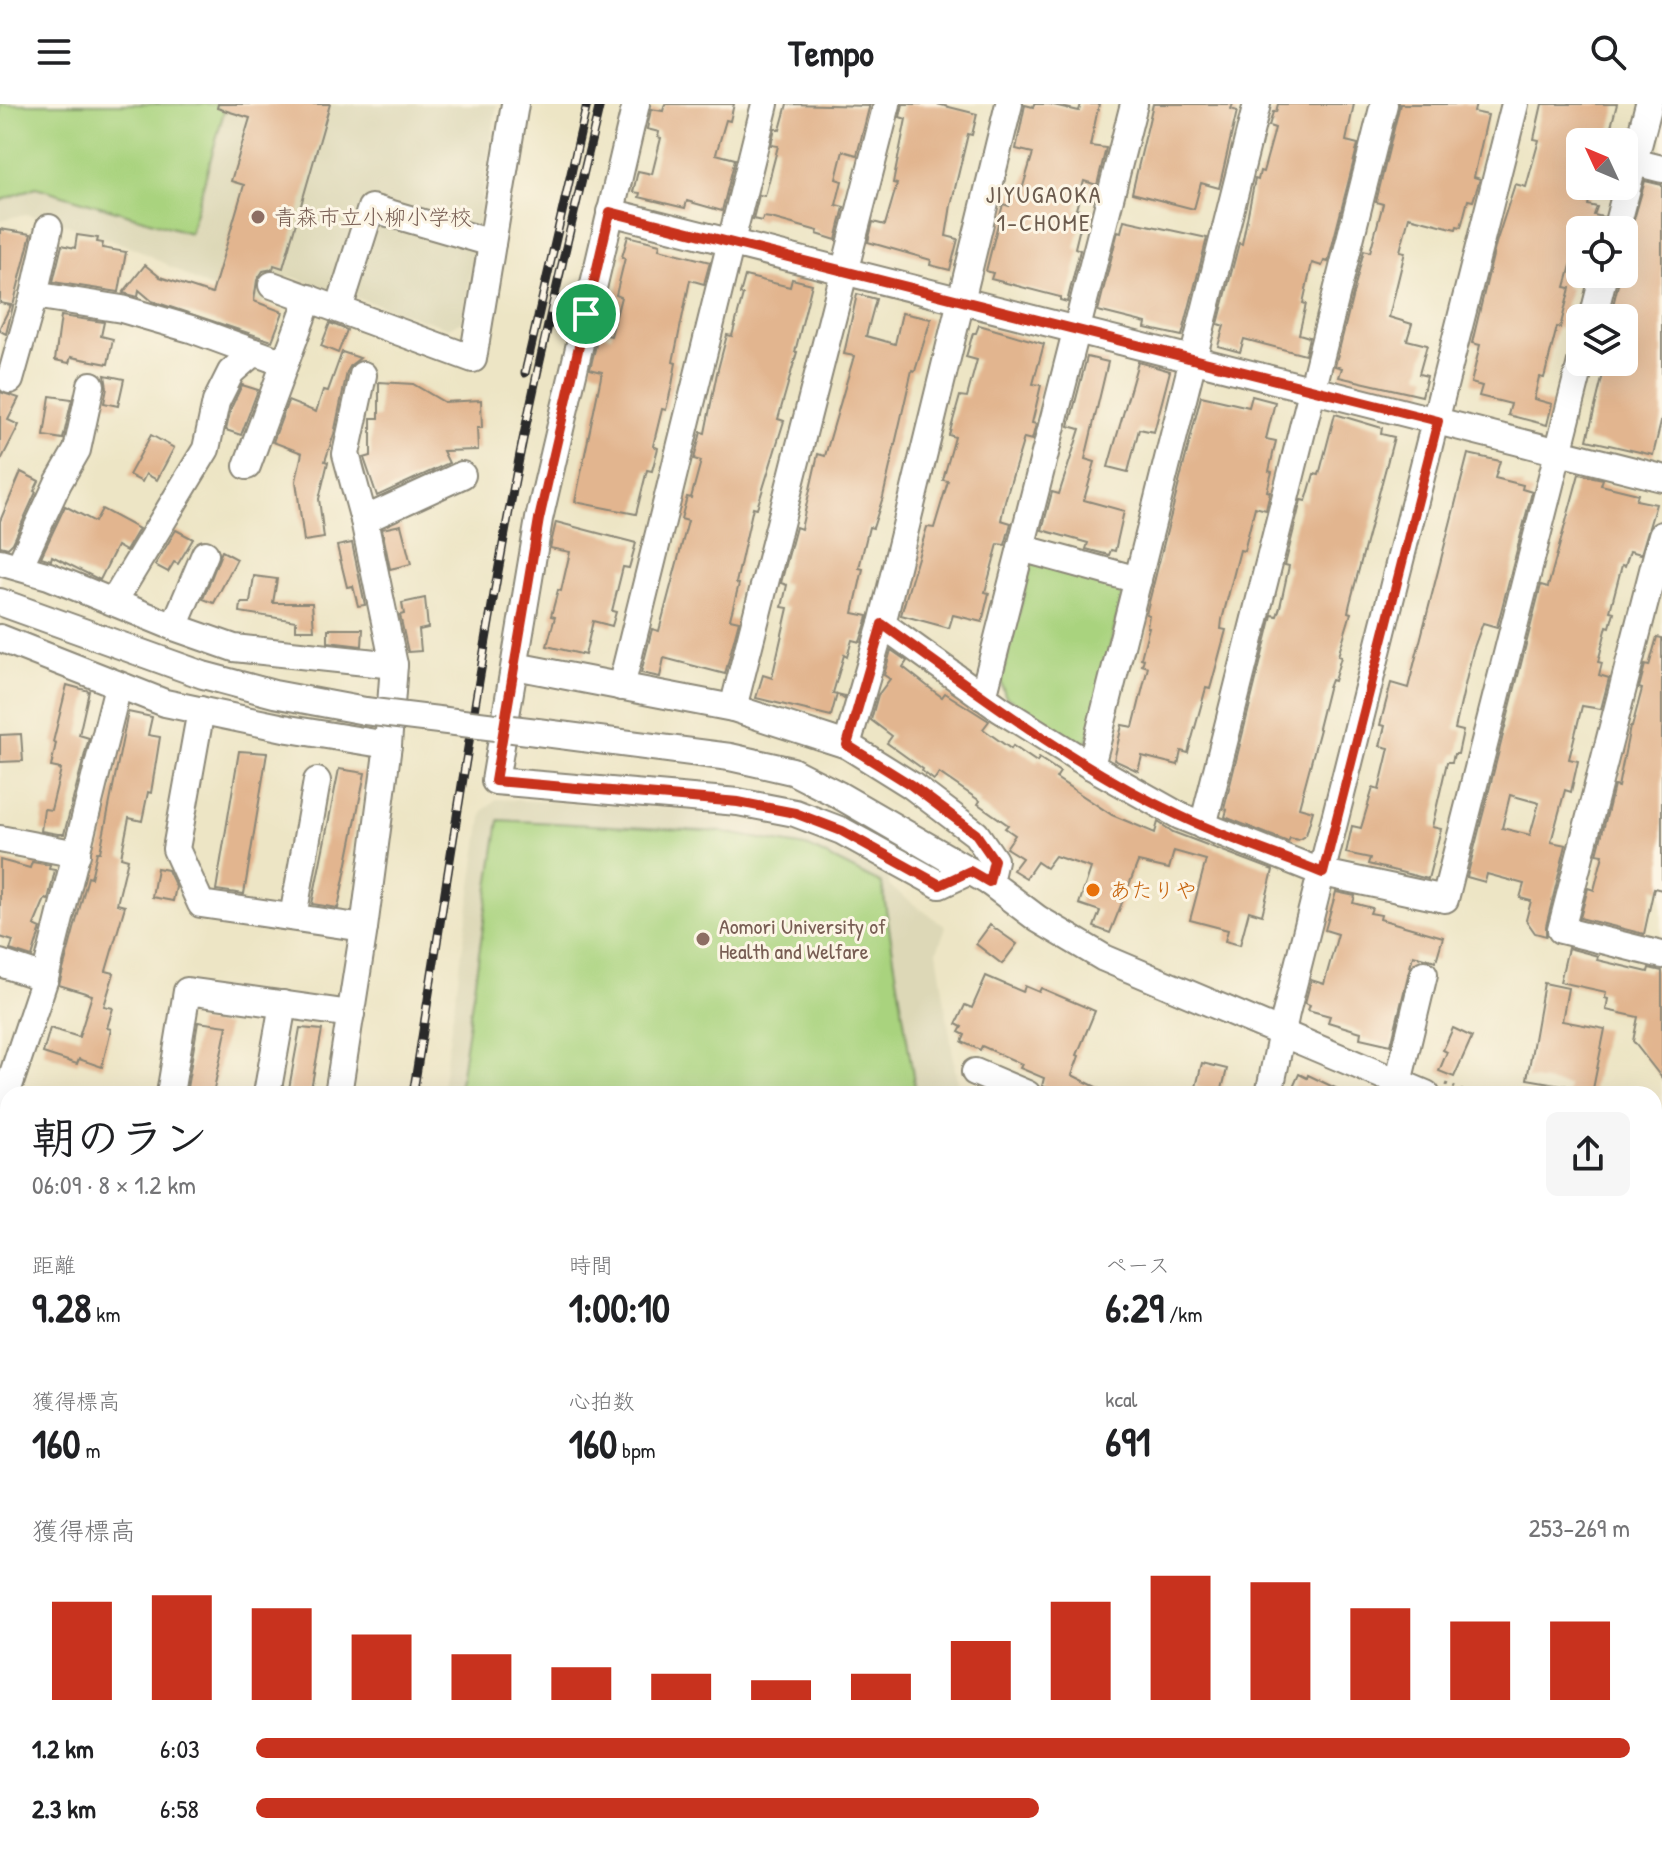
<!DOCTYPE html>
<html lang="ja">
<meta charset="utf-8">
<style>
:root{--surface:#fff;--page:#f6f6f6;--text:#202124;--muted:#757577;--accent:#c8321e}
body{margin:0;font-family:"Patrick Hand","Klee One",sans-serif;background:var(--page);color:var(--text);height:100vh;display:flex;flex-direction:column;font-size:30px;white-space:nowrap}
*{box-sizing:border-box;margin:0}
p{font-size:26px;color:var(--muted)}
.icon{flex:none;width:44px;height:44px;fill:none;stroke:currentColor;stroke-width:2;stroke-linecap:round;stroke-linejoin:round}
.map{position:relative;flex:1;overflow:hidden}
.sheet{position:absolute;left:0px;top:982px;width:1662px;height:770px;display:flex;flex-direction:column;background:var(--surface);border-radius:24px 24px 0 0;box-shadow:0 8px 32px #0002}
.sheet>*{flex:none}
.needle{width:52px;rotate:314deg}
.fabs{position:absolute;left:1566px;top:24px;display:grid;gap:16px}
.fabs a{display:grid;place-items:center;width:72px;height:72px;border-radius:12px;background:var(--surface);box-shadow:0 8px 32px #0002;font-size:40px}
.pin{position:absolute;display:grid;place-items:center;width:68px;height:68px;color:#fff;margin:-34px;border:4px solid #fff;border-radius:50%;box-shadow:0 2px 8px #0007}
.round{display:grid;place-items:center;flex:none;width:84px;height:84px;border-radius:12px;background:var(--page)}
.overview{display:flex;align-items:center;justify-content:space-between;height:136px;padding:0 32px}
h1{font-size:44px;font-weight:700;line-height:60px}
.metrics{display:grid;grid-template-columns:repeat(3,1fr);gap:12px;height:136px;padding:8px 32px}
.metrics div{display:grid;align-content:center}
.metrics b{font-size:40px;font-weight:700}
.metrics small{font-size:22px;font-weight:400}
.metrics p{font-size:22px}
.chart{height:224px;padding:16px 32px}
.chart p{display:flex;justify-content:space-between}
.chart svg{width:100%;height:144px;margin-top:8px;stroke:var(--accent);stroke-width:6}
ul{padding:0 32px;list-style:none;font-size:26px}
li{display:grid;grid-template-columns:128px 96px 1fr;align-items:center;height:60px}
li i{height:20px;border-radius:10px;background:var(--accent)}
header{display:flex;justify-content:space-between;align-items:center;height:104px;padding:0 32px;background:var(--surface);font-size:36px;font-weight:700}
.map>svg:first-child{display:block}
.built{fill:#ddd8b7}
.green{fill:#a9d37e;stroke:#6a7f54;stroke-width:2}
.building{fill:#e2b58f;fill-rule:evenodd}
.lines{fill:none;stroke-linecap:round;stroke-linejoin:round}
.minor-casing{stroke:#8c8878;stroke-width:30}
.path{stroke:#8c8878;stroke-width:3;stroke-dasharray:2 6;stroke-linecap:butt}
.minor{stroke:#fff;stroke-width:26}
.rail-casing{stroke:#2b2b2b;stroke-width:9}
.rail{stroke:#fcf5e5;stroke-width:6;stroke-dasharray:18;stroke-linecap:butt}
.minor-bridge-casing{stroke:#8c8878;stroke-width:30;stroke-linecap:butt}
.minor-bridge{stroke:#fff;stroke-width:26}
.route-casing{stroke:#fff;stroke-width:16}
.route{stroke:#c8321e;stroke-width:10}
.education-dot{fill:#8d6e63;stroke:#fcf5e5;stroke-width:3}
.food-dot{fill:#e8710a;stroke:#fcf5e5;stroke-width:3}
.labels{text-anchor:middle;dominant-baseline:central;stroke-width:6;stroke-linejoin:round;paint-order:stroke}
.education-label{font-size:22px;fill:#785e54;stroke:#fcf5e5;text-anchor:start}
.food-label{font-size:22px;fill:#c56008;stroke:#fcf5e5;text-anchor:start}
.neighbourhood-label{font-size:24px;letter-spacing:2px;fill:#6b5b4e;stroke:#fcf5e5}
</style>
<header><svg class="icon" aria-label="menu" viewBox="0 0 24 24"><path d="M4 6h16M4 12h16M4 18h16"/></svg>Tempo<svg class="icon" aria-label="search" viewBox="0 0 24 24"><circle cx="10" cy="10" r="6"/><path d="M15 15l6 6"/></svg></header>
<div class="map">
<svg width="1662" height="1751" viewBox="0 0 1662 1751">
<rect width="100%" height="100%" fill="#fcf5e5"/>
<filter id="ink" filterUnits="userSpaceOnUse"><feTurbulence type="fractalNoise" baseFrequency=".0125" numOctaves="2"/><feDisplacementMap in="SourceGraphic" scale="16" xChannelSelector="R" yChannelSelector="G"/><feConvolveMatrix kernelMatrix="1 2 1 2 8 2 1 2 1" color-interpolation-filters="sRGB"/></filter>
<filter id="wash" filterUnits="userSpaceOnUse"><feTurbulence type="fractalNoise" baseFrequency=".006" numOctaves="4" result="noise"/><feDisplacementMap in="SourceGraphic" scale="32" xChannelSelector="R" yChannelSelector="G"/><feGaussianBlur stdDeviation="1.8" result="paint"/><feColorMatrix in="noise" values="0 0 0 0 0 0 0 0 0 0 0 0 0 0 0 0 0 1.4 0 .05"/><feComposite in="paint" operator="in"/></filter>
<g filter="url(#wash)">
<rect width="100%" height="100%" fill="#ede5c5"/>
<g class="built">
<path d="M0 0H497L463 216 449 224 289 172 279 197 269 195 257 201 206 182 139 146 65 120 26 110 0 116Z"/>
<path d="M496 695 692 705 756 713 798 723 889 764V782L946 823 937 847 959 990H441L483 707Z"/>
<path d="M324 1744H873L871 1751H323Z"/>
</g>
<g class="green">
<path d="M0 0H226L190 129 36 83 0 97Z"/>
<path d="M1032 458 1125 480 1088 637 1078 642 1005 592 1001 578Z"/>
<path d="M499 716 722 728 811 744 882 780 916 990H458Z"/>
<path d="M1197 1744H1342L1340 1751H1198Z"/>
</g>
<g id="blocks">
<g class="building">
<path d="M218 0H330L283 164 274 161 273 165 263 167 257 176 254 197 283 208 272 237 152 197 139 186 138 193 123 189 145 161 160 173 212 190 244 81 231 77 250 14 217 4Z"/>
<path d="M665 0H734L730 17 726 16 716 50 735 55 722 107 687 97 685 104 639 93 640 89 633 88 638 67 652 70 661 34 658 33 659 28 647 25 651 5 663 7Z"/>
<path d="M787 0 869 2 870 0 857 51 843 47 836 75 842 77 836 101 844 103 836 136 817 130 818 127 771 114 763 113 762 117 753 115 759 91 765 92 778 42 771 41 775 24 780 26Z"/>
<path d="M903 0H937L977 10 972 31 968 30 951 101 946 132 958 135 950 166 930 161 931 156 868 138 873 118 885 121 897 80 893 79 906 15 900 13Z"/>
<path d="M1034 0H1049L1079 7 1081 0H1099L1090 42 1106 44 1097 81 1084 77 1076 105 1084 107 1075 144 1080 146 1067 198 1060 196V193L991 175 993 169 986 167 1003 100 1009 102 1012 87 1021 89 1033 49 1016 45 1025 1 1033 3Z"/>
<path d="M1153 0H1233L1231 5 1237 7 1219 84 1201 79 1194 105 1132 89Z"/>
<path d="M1278 0H1354L1346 37 1358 40 1328 158 1324 157 1322 162 1312 159 1303 199 1306 200 1299 230 1309 233 1305 251 1244 235 1240 248 1218 242 1224 222 1218 220 1239 139 1242 140 1255 75 1258 76 1260 67 1263 68 1273 32 1275 24 1269 22 1273 8H1276Z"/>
<path d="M1400 0H1476L1474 8 1488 11 1474 73 1480 75 1473 97 1468 96 1461 123 1457 122 1456 125 1409 113 1400 147 1405 148 1389 213 1412 220 1407 236 1427 241 1419 270 1427 272 1422 292 1339 273 1342 264 1335 262 1364 146 1370 148 1383 100 1376 98Z"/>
<path d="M1542 0H1617L1607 38H1580V82H1593L1588 101 1597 103 1594 111 1603 113 1600 126H1580V153L1574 151 1565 183 1570 184 1560 224 1557 223 1544 274 1539 273 1534 295 1552 300 1547 321 1508 311 1511 300 1479 292 1482 282 1471 279 1480 241 1472 239 1496 139 1515 80 1526 83 1539 36 1534 35Z"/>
<path d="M1645 77 1662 81V314L1653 351 1587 336 1606 258H1624V214H1610L1620 172 1625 174 1633 138 1628 136Z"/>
<path d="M1124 116 1207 134 1182 232 1145 224 1146 219 1098 207 1118 127 1121 128Z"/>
<path d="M0 125 31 130 6 230 0 227V223L11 201 0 199Z"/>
<path d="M77 131 98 134 97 138 103 139 102 144 126 148 119 188 53 178 62 141 75 144Z"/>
<path d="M628 132 660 140 659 145 710 158 704 180 690 176 673 258 676 259 672 281 666 306 662 305 653 342 658 344 652 367 647 366 636 410 575 398 602 268 590 265 599 229 611 232 621 193 616 191 625 154 622 153Z"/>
<path d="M745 172 790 183 792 175 812 180 795 248H797L778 315 784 317 757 404 753 403 736 479 739 480 730 515 739 517 725 570 664 554 660 573 641 569 652 525 659 527 669 489 688 417 681 415 687 393 691 394 701 357 694 355 701 328 705 329 717 269 727 231 732 232 743 191 740 190Z"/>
<path d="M857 190 876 195 866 232 895 240 902 209 931 215 915 267 912 266 883 393 873 424 869 423 859 464 863 465 853 509 868 512 867 516 860 538 852 536 847 553 844 551 833 589 845 592 844 595 837 590 831 612 756 594 763 571 772 574 788 504 782 503 787 481 781 479 796 423 801 425 818 350 825 352 854 252 844 250Z"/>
<path d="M61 212 104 218 101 232 113 235 108 260 71 253 69 259 55 256Z"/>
<path d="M330 219 347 226 338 249 321 242Z"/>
<path d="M979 221 1044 240 1033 280 1041 281 1032 319 1036 320 1032 336 1024 334 1005 397 1001 416 1011 419 1005 441 998 440 985 488 989 489 982 518 953 511 949 524 901 511 927 423 934 424 948 377 943 376 955 333 949 331 960 292 967 293 977 256 966 253 973 229H976Z"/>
<path d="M342 248 360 254 351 261 347 268 334 330 325 357 328 358 319 395 324 434 304 437 296 377 302 349 273 338 288 297 316 308 323 286 328 287Z"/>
<path d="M1087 253 1108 258 1085 355 1095 358 1084 396 1124 407 1115 447 1111 446 1109 451 1086 445 1088 439 1042 426 1052 388 1059 390 1080 325 1069 322Z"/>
<path d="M1138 258 1170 267 1154 328 1139 325 1128 368 1108 363Z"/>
<path d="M105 271 124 275 118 302 104 299 107 284Z"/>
<path d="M379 278 413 280 444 298 481 296 482 324H477L478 346 443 347 449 359 377 392 364 354 371 352V314H379Z"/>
<path d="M242 281 258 286 241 331 226 326 231 304Z"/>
<path d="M0 288 19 294 8 316 19 321 0 358Z"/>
<path d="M50 292 72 295 63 335 44 332Z"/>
<path d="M1201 292 1249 303 1252 292 1275 298 1266 335 1276 337 1269 367 1272 368 1267 387 1270 388 1266 406 1255 403 1244 447 1240 446 1222 516 1221 525 1226 526 1210 585 1206 584 1188 649 1181 647 1178 661 1142 652 1138 667 1114 656 1122 621 1133 623 1148 563 1142 561 1144 555 1141 554 1149 523H1147L1149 511 1146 510Z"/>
<path d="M1335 310 1382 324 1381 330 1394 333 1350 499 1348 508 1351 509 1338 552 1341 553 1334 577 1331 576 1328 584 1318 624 1320 625 1299 703 1313 707 1306 731 1298 736 1290 734 1288 738 1225 713 1227 706 1224 705 1272 511 1277 512 1280 503 1289 462 1285 461 1301 396 1306 397 1314 370 1319 371Z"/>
<path d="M151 331 174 344 157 376 146 370 142 378 129 371Z"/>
<path d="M1468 350 1500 357 1495 374 1523 381 1522 385 1532 388 1497 523 1483 519 1473 546 1455 625 1463 627 1458 650H1454L1452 658H1447L1432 723 1441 725 1428 775 1368 760 1370 754 1346 749 1352 722 1361 724 1373 684 1379 686 1389 644 1380 642 1385 622 1380 621 1391 579 1408 584Z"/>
<path d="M21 368 39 377 34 387 36 388 13 439 8 444 0 442V417Z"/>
<path d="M1579 370 1603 375 1601 381 1638 390 1636 396 1656 400 1641 450 1630 447 1625 462 1622 461 1610 507 1614 508 1610 523 1607 522 1598 558 1602 559 1599 571 1609 574 1601 605 1582 602 1569 655 1578 657 1571 688 1565 686 1551 738 1566 741 1546 822V832L1535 829 1526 816 1531 797 1520 794 1524 780 1487 770 1485 778 1467 773 1541 481 1548 483ZM1510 691 1539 699 1530 731 1502 724Z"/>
<path d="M65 402 95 418 102 405 139 425 126 447 117 442 100 476 52 452 51 456 41 453Z"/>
<path d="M556 418 636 439 629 464 623 463 612 507 616 508 612 522 593 517 585 551 547 542 555 513 551 512 558 486 561 487 570 448 550 444Z"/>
<path d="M401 421 411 460 390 465 382 425Z"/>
<path d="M176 426 193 435 178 460 174 458 168 468 155 461Z"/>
<path d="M352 439 365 501 358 502 353 482 347 483 337 442Z"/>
<path d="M222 447 237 455 214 499 203 495Z"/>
<path d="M254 472 277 475 273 499H312L314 526H296V517L240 508 241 499H250Z"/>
<path d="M425 494 428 524 419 526 421 547 408 548 400 511 404 510 402 499Z"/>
<path d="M328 525H363L362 542 328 538Z"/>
<path d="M1657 533 1662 534V786L1654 784 1644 830 1580 814 1588 784 1594 786 1603 751 1597 750 1614 682 1618 683 1630 623H1632L1642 585 1639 584 1645 561 1649 562Z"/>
<path d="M891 546 907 557 903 563 935 588 942 593 945 589 989 617 983 625 1011 645 1013 642 1037 658 1039 654 1060 668 1056 674 1112 711 1155 729 1158 718 1173 728 1273 766 1262 811 1249 807 1240 841 1225 837 1228 826 1190 816 1206 756 1174 747 1169 765 1138 758 1110 829 1094 823 1100 807 1079 800 1091 764 1055 752 1046 764 1037 758 1026 774 1013 766 1022 754 1006 744 1015 731 1005 724 1008 721 978 700 980 697 939 669 934 676 922 667 923 665 887 639 892 632 871 616 878 591 890 575 884 571Z"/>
<path d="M67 581 89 587 79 631 89 634 64 730H58L41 727 44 705 51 706 61 665 51 663 56 639 53 638Z"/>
<path d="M128 608 152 613 148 631 160 633 151 689 148 688 142 717 129 714 121 753 128 755 117 800 125 802 106 867 114 869 104 902 113 904 107 924 111 925 102 963 79 955 77 960 43 949 50 924 79 933 92 891 59 881 88 773 91 774 97 748H100Z"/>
<path d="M21 630 23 657 0 658V631Z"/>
<path d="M239 647 267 649 244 790 216 786Z"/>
<path d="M339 665 365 669 338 804 312 800Z"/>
<path d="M0 756 30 764 32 758 50 761 49 765 55 766 48 796 45 795 34 821 41 824 32 853 10 846 13 837 0 833Z"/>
<path d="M157 764 168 766 176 783 173 797 152 793Z"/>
<path d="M1336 788 1355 792 1353 799 1372 804 1370 809 1381 811 1380 815 1443 833 1436 857 1413 851 1391 941 1360 934 1361 928 1328 918 1330 912 1308 906 1310 901 1305 899 1311 876 1324 880 1338 830 1325 826Z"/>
<path d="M990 821 1017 840 1002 860 976 840Z"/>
<path d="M1568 844 1598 852 1597 856 1648 868 1649 864 1662 867V974L1633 937 1638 913 1606 906 1608 895 1605 894 1606 888 1560 878Z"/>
<path d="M986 872 1023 888 1025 882 1039 888 1041 884 1095 907 1077 951 1079 952 1072 971 1110 990H1064L1042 982 1044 974 1020 964 1022 960 982 942 980 946 962 938 965 931 959 928 962 923 956 920 965 901 972 904Z"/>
<path d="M1544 879 1568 884 1562 917 1605 925 1592 990H1567L1568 982 1527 975Z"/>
<path d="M198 918 227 922 213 990H186Z"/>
<path d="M300 924 322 926 310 990H288Z"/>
<path d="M1453 924 1472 933 1454 973 1439 967 1447 948 1443 946Z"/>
<path d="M1202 959 1227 965 1221 989 1196 983Z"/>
<path d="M1299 970 1307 974 1308 971 1348 990H1290Z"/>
</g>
</g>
</g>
<g filter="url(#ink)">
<use href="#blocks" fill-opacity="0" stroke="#8c8878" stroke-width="2"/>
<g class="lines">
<g class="minor-casing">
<g id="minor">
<path d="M636 0 539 415 495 677 738 698 795 709 842 727 940 781 970 767"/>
<path d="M1634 58 1662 65"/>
<path d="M610 108 1662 374"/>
<path d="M1616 126 1649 0"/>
<path d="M272 181 473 255 515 0"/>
<path d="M34 191 122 205 191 225 284 259"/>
<path d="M339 205 371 104 492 139"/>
<path d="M1593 214 1604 170"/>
<path d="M10 276 34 191 49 124"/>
<path d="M247 362 309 194"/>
<path d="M364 416 462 371"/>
<path d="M1662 431 1561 826 1662 851"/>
<path d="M1021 444 1138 476"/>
<path d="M0 458 49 472 174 523 234 544 394 561"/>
<path d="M19 463 58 379 77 346 91 281"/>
<path d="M114 497 206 345 216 298 231 268 254 248"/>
<path d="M0 498 203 571 274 590 365 607"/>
<path d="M882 520 1000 605 1091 662 1180 712 1323 769 1445 795 1581 258"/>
<path d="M174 523 205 450"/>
<path d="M0 534 165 599 289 625 388 641"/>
<path d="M515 562 733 604 847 641"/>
<path d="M621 583 765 0"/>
<path d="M983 593 1134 0"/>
<path d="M733 604 887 0"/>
<path d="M201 606 176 745 201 800 364 824"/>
<path d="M537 628 730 653 792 667 837 690 989 778 1038 815 1104 854 1426 990"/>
<path d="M1091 662 1257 0"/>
<path d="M1203 722 1384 0"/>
<path d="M0 735 77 750"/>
<path d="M989 778 994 756 976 730 911 681 847 641 882 520 1009 0"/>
<path d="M293 813 317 677"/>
<path d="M0 859 45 874"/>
<path d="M975 968 1027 990"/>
<path d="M1398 979 1424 870"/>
<path d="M170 990 187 887 351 910"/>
<path d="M267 990 283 900"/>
<path d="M338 990 364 824 388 641 394 561 364 416 346 350 363 271"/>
<path d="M1269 990 1286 909 1515 0"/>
<path d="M0 1009 45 874 118 582"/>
<path d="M1656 1105 1662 1075"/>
<path d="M1654 1286 1662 1246"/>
<path d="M1654 1411 1662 1413"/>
<path d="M0 1439 8 1376"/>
<path d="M1654 1529 1662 1530"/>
<path d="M0 1536 8 1537"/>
<path d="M0 1641 8 1643"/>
<path d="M1654 1691 1662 1693"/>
<path d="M0 1705 8 1673"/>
<path d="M1179 1744 1180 1751"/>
<path d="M102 1751 103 1744"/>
<path d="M222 1751 223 1744"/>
<path d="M511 1751 513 1744"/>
<path d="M897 1751 898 1744"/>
<path d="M1350 1751 1351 1744"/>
<path d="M1458 1751 1459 1744"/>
<path d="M1570 1751 1572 1744"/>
</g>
</g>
<g class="path">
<path d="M1446 980 1469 990"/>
<path d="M1215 1744 1216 1751"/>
<path d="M1224 1744 1253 1750 1255 1744"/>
<path d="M1280 1744 1313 1751"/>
<path d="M832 1751 833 1744"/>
<path d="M1323 1751 1324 1744"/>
</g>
<use href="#minor" class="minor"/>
<g class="rail-casing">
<g id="rail">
<path d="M525 269 587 0"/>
<path d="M413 990C447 778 478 566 519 355 543 236 572 118 600 0"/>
<path d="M278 1751 279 1744"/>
</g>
</g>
<use href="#rail" class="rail"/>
<g class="minor-bridge-casing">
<path id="minor-bridge" d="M365 607 537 628"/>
</g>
<use href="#minor-bridge" class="minor-bridge"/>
</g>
</g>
<g class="lines" filter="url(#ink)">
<g class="route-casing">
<path id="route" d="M610 108 1438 317 1323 769C1276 750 1226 734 1180 712 1073 662 977 588 882 520L847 641 911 681 976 730 994 756 989 778 970 767 940 781 842 727 795 709 738 698 495 677 539 415Z"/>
</g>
<use href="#route" class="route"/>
</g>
<g class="education-dot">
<circle cx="258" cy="113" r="8"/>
<circle cx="703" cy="835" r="8"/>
</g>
<circle class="food-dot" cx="1093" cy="786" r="8"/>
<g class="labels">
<g class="education-label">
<text x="274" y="113">青森市立小柳小学校</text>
<text x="719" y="822">Aomori University of<tspan x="719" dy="25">Health and Welfare</tspan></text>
</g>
<g class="food-label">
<text x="1109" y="786">あたりや</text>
</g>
<g class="neighbourhood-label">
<text x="1044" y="90">JIYUGAOKA<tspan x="1044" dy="28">1-CHOME</tspan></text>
</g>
</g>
</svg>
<div class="fabs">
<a><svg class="needle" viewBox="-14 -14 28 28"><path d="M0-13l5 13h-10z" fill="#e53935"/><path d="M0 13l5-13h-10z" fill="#757577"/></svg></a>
<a><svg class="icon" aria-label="locate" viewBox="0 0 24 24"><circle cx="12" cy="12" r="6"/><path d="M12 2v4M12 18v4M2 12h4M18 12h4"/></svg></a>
<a><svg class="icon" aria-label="layers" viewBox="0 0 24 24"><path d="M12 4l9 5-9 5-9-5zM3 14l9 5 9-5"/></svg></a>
</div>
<div class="pin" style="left:586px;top:210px;background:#1e9e55"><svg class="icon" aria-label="arrive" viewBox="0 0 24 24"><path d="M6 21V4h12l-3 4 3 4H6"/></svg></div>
<section class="sheet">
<div class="overview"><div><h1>朝のラン</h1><p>06:09 · 8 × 1.2 km</p></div><a class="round"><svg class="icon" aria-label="share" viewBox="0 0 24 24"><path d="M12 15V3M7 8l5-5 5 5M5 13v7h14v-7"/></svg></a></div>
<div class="metrics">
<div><p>距離</p><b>9.28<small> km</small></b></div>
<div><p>時間</p><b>1:00:10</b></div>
<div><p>ペース</p><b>6:29<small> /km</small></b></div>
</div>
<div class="metrics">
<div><p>獲得標高</p><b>160<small> m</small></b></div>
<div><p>心拍数</p><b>160<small> bpm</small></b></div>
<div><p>kcal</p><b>691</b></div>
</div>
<div class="chart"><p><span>獲得標高</span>253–269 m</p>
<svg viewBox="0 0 160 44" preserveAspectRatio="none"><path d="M5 44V14M15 44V12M25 44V16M35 44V24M45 44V30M55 44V34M65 44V36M75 44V38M85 44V36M95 44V26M105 44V14M115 44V6M125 44V8M135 44V16M145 44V20M155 44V20"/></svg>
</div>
<ul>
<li><b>1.2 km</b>6:03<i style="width:100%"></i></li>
<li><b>2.3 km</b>6:58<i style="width:57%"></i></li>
</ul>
</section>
</div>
